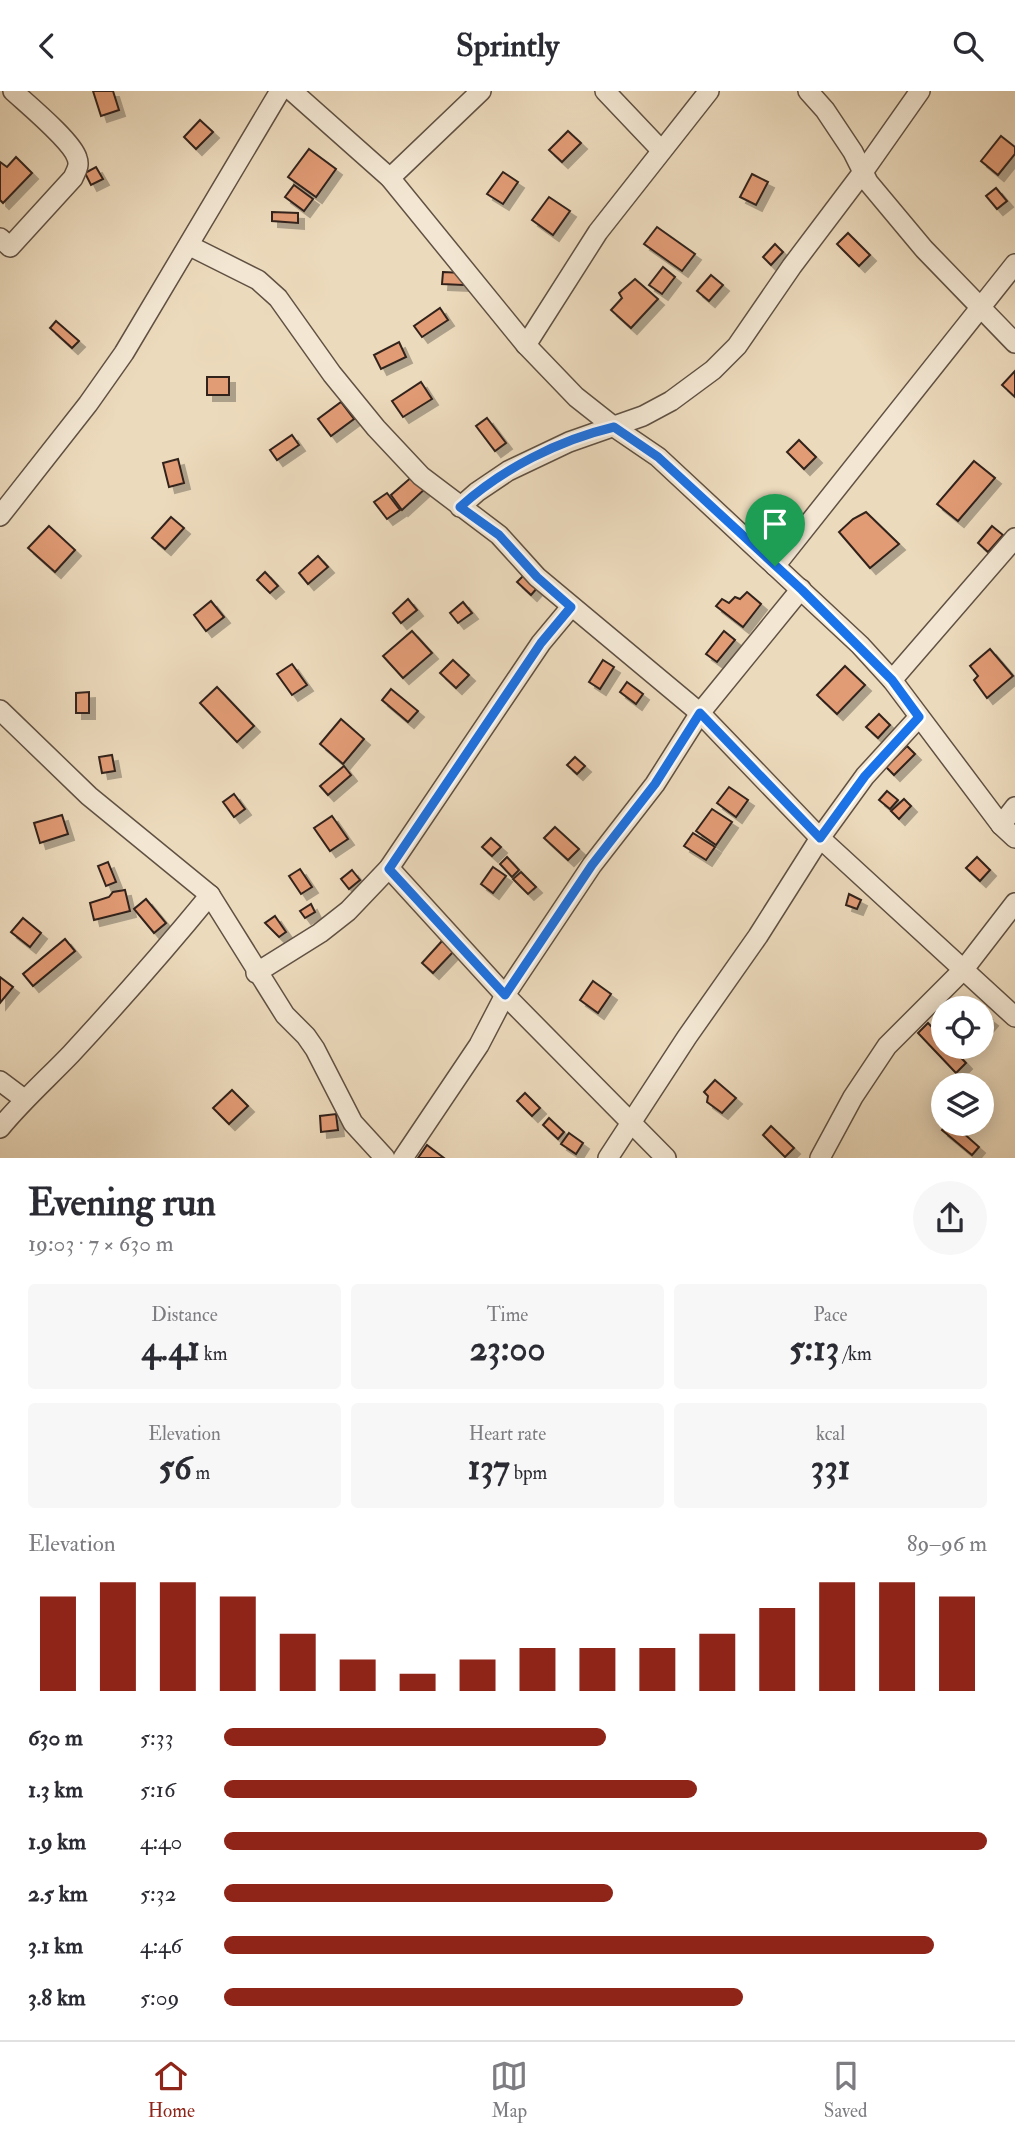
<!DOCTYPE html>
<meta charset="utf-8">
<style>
:root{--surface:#fff;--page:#f7f7f7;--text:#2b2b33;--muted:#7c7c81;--line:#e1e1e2;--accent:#8f2418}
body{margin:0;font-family:"IM FELL Double Pica",serif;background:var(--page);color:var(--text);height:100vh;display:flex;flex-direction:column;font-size:26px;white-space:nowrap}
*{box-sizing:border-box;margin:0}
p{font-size:23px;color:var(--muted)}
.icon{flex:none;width:38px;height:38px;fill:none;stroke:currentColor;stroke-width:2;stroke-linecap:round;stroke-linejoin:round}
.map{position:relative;height:1067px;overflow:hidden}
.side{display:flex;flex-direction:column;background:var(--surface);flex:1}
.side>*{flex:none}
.tools{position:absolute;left:931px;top:905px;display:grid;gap:14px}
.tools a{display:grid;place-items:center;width:63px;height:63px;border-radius:50%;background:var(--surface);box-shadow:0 4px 18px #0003;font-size:35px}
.pin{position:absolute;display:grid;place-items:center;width:60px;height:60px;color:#fff;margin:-72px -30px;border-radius:50% 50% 50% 0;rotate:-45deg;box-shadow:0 0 7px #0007}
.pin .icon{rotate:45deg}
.round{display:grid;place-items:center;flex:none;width:74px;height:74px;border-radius:37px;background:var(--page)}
.headline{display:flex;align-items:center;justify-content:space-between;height:119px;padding:0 28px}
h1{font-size:38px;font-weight:800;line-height:52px}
.metrics{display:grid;grid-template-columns:repeat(3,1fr);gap:10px;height:119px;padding:7px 28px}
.metrics div{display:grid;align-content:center;border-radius:7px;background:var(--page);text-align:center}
.metrics b{font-size:35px;font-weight:800}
.metrics small{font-size:19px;font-weight:400}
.metrics p{font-size:19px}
.chart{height:196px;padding:14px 28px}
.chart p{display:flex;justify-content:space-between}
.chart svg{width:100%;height:126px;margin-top:7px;stroke:var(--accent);stroke-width:6}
ul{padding:0 28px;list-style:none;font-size:23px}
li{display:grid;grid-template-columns:112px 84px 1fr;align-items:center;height:52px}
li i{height:18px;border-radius:9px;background:var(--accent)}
header{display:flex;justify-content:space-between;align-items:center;height:91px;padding:0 28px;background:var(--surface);font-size:32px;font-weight:800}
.dock{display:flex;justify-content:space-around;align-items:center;height:98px;border-top:2px solid var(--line);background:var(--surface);font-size:19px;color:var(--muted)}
.dock a{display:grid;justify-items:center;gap:4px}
.dock .selected{color:var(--accent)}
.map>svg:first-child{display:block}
.building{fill:#e19b74;stroke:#32231b;stroke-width:2;filter:url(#shadow)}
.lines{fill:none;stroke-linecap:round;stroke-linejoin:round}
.minor-casing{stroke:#605143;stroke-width:22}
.minor{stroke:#f3e7d3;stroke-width:19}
.route-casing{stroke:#fff;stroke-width:14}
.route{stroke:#1a73e8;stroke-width:9}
</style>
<header><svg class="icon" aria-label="back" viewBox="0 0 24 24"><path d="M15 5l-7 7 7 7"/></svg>Sprintly<svg class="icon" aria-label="search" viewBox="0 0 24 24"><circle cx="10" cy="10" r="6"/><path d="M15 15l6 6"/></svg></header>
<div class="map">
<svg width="1015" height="1067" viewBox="0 0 1015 1067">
<defs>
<filter id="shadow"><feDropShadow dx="6" dy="6" stdDeviation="0" flood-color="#0004"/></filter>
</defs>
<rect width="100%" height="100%" fill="#ecdabc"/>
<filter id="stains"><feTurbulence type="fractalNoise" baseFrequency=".00286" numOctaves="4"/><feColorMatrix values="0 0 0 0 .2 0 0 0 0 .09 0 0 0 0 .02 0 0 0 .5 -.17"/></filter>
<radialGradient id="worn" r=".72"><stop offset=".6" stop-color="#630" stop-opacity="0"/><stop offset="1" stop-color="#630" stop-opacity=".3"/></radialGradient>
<g class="building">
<path d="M93 0H113L119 19 101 25Z"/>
<path d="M200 29 213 41 196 58 184 46Z"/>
<path d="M568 40 581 52 562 71 549 59Z"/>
<path d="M1001 45 1015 56V63L998 84 981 70Z"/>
<path d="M309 58 336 78 316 106 288 86Z"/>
<path d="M16 66 32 82 3 112 0 109V71L7 76Z"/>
<path d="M96 76 103 88 91 94 85 82Z"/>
<path d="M503 81 518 91 503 113 487 103Z"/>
<path d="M752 83 768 91 756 114 740 106Z"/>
<path d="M294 94 313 108 304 120 285 106Z"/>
<path d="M996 97 1007 110 997 118 986 105Z"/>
<path d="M549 106 570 120 553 144 532 129Z"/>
<path d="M272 121 298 122V132L272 130Z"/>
<path d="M657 136 695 163 682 180 644 153Z"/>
<path d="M848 142 870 164 859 175 837 153Z"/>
<path d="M775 153 783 161 771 174 763 166Z"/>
<path d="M663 176 675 186 662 203 649 194Z"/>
<path d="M443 181 463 182V194L442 193Z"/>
<path d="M711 184 723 194 709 210 697 200Z"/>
<path d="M635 188 658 208 631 237 611 219 622 207 619 202Z"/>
<path d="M440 217 448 229 422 246 414 235Z"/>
<path d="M56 230 79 250 72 257 50 237Z"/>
<path d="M399 251 406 266 381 278 374 264Z"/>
<path d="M1015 280V306L1002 294Z"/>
<rect x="207" y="286" width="22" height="18"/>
<path d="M421 291 432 308 403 326 392 310Z"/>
<path d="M341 311 354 328 331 345 318 328Z"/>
<path d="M487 327 506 352 495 360 476 335Z"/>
<path d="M292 344 299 354 277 369 270 359Z"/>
<path d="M799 349 816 366 804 378 787 361Z"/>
<path d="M178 368 184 392 169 396 163 372Z"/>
<path d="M974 370 995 387 958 430 937 413Z"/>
<path d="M414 384 427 396 402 419 391 404Z"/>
<path d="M387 402 400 419 387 428 374 411Z"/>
<path d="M866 421 899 453 870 477 839 441 853 428Z"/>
<path d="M171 426 184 437 165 458 152 447Z"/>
<path d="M49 435 75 459 55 481 28 457Z"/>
<path d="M992 435 1003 444 988 461 978 452Z"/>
<path d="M318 465 328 476 308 493 299 482Z"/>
<path d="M265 481 278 495 270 502 257 489Z"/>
<path d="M524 484 538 496 531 504 517 491Z"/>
<path d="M747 501 761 513 743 536 716 515 722 508 729 512 735 506 740 508Z"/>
<path d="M408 508 417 519 401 532 393 522Z"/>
<path d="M211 510 224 526 206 540 194 524Z"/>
<path d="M463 511 472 522 458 532 450 522Z"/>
<path d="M412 540 432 562 403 587 383 565Z"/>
<path d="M724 540 735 549 717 571 706 563Z"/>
<path d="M990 558 1013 585 987 607 974 589 978 585 970 575Z"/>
<path d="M453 569 469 584 456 597 440 582Z"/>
<path d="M603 569 614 576 600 598 589 591Z"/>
<path d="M292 573 307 594 292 604 277 583Z"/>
<path d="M845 575 865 594 837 623 817 604Z"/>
<path d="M627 591 643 603 636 613 620 601Z"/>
<path d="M217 596 254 635 237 651 200 612Z"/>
<path d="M391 598 418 620 408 631 382 609Z"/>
<path d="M89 601V622H76V602Z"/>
<path d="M879 623 890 634 878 647 866 636Z"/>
<path d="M341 628 364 648 343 673 320 653Z"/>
<path d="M907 655 915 663 894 684 886 676Z"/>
<path d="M112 664 115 680 102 682 99 666Z"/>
<path d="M575 666 585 675 577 683 567 674Z"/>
<path d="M344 675 351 684 328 704 320 695Z"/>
<path d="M729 696 748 709 736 726 717 712Z"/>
<path d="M887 700 898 709 890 718 879 709Z"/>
<path d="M234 703 245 718 234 726 223 711Z"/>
<path d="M904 708 911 715 899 728 891 720Z"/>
<path d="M712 718 732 731 716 754 696 740Z"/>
<path d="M62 724 68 743 40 752 34 732Z"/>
<path d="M332 725 348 748 330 760 314 737Z"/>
<path d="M555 736 579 758 568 769 544 747Z"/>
<path d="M693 742 715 756 706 769 684 755Z"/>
<path d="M491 747 501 756 492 765 482 756Z"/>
<path d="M507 766 519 779 512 786 500 773Z"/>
<path d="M977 766 990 779 980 790 966 777Z"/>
<path d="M108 771 116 791 106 795 98 775Z"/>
<path d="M493 776 506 785 493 802 481 793Z"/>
<path d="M300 778 312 796 301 803 289 785Z"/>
<path d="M352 779 360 789 349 798 341 788Z"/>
<path d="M521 781 536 796 528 803 513 788Z"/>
<path d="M125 799 130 820 94 829 90 812 109 806 113 801Z"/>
<path d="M849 803 861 809 857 818 846 814Z"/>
<path d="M146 808 166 832 154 842 134 818Z"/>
<path d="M311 813 315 821 305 827 300 820Z"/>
<path d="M275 825 286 841 279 846 265 832Z"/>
<path d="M23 827 41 842 30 856 11 841Z"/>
<path d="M65 848 75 860 33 895 23 883Z"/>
<path d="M442 850 454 860 433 882 422 872Z"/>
<path d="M0 886 13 896 0 912Z"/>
<path d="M593 890 611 903 598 922 580 909Z"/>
<path d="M982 921 992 929 986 936 982 932Z"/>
<path d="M928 932 943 948V956H951L966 972 956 982 918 942Z"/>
<path d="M715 989 736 1007 722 1022 707 1011 708 1005 704 1001Z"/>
<path d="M232 999 248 1015 229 1033 213 1017Z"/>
<path d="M525 1002 540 1017 532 1025 517 1010Z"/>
<path d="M336 1023 338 1039 321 1041 320 1025Z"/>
<path d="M549 1027 564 1041 558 1048 543 1034Z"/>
<path d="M947 1032H952L979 1056 972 1064 942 1039Z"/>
<path d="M771 1035 794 1057 785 1066 763 1044Z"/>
<path d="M569 1042 583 1052 576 1063 561 1053Z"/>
<path d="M427 1054 444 1067H418Z"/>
</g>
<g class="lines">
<g class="minor-casing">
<g id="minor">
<path d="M292 0 390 87 526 254 576 306 614 336 658 366 860 554 892 589 1001 734 1015 747"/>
<path d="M605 0 661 59"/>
<path d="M808 0 825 19 853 61 868 91 924 158 1015 252"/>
<path d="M390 87 481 0"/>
<path d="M0 147 10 156 73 87C76 80 80 75 77 67 72 50 27 13 13 0"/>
<path d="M190 155 258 189 278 207 332 283 376 337 421 385 499 444 537 486 700 622 820 747 1015 926"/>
<path d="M526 254 598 141 709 0"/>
<path d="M460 416 477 401 508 380 569 351 643 325 671 310 713 279 737 255 792 175 863 81 920 0"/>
<path d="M0 425 88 313 124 262 280 0"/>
<path d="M775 475 1015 173"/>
<path d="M892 589 1015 447"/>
<path d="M0 619 89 705 210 804 285 924 306 945 315 958 353 1032 385 1067"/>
<path d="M1001 734 1015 716"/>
<path d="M389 777 505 904 666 1067"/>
<path d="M256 882 320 842 348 820 389 777 541 552 571 516"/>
<path d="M0 990 24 1008"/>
<path d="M0 1037C22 1010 47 988 71 963 119 911 165 859 210 804"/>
<path d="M403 1067 479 954 505 904 592 774 655 693 700 622 801 498"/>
<path d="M608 1067 687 946 758 845 820 747 865 685 919 626"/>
<path d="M820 1067 853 1006 887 955 964 878 1015 812"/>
</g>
</g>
<use href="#minor" class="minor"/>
</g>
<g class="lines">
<g class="route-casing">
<path id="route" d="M614 336 658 366 802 499 892 589 919 626 865 685 820 747 700 622 655 693 592 774 505 904 389 778 541 552 571 516 537 486 499 444 460 416C502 378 559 349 614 336Z"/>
</g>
<use href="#route" class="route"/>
</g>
<rect width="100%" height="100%" filter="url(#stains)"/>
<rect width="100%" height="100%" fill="url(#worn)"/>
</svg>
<div class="tools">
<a><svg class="icon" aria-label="locate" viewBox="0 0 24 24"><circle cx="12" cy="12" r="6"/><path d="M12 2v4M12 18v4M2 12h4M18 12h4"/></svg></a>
<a><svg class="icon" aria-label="layers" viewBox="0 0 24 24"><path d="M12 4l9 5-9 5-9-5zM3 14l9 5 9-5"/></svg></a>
</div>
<div class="pin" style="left:775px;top:475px;background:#1e9e55"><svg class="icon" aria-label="arrive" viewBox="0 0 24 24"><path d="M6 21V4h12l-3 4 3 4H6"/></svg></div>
</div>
<section class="side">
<div class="headline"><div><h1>Evening run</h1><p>19:03 · 7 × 630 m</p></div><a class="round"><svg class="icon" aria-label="share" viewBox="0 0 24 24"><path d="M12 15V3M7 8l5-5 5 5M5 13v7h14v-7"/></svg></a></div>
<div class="metrics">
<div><p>Distance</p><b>4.41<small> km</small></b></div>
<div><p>Time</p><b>23:00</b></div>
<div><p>Pace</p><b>5:13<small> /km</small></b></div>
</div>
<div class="metrics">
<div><p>Elevation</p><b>56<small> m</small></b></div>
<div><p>Heart rate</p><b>137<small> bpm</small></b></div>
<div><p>kcal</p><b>331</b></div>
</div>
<div class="chart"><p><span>Elevation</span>89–96 m</p>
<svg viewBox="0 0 160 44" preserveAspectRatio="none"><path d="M5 44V11M15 44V6M25 44V6M35 44V11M45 44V24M55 44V33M65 44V38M75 44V33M85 44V29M95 44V29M105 44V29M115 44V24M125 44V15M135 44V6M145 44V6M155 44V11"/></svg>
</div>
<ul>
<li><b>630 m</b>5:33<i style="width:50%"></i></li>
<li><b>1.3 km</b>5:16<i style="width:62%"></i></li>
<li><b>1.9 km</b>4:40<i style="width:100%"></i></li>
<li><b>2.5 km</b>5:32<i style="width:51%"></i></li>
<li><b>3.1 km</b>4:46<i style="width:93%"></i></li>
<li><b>3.8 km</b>5:09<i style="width:68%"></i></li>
</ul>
</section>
<nav class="dock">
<a class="selected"><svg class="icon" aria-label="home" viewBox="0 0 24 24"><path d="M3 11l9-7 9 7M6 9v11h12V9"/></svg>Home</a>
<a><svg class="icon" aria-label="map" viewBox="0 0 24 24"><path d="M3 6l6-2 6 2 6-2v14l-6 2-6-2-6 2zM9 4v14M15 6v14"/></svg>Map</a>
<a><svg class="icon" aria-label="saved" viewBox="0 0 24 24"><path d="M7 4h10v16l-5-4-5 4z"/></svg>Saved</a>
</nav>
